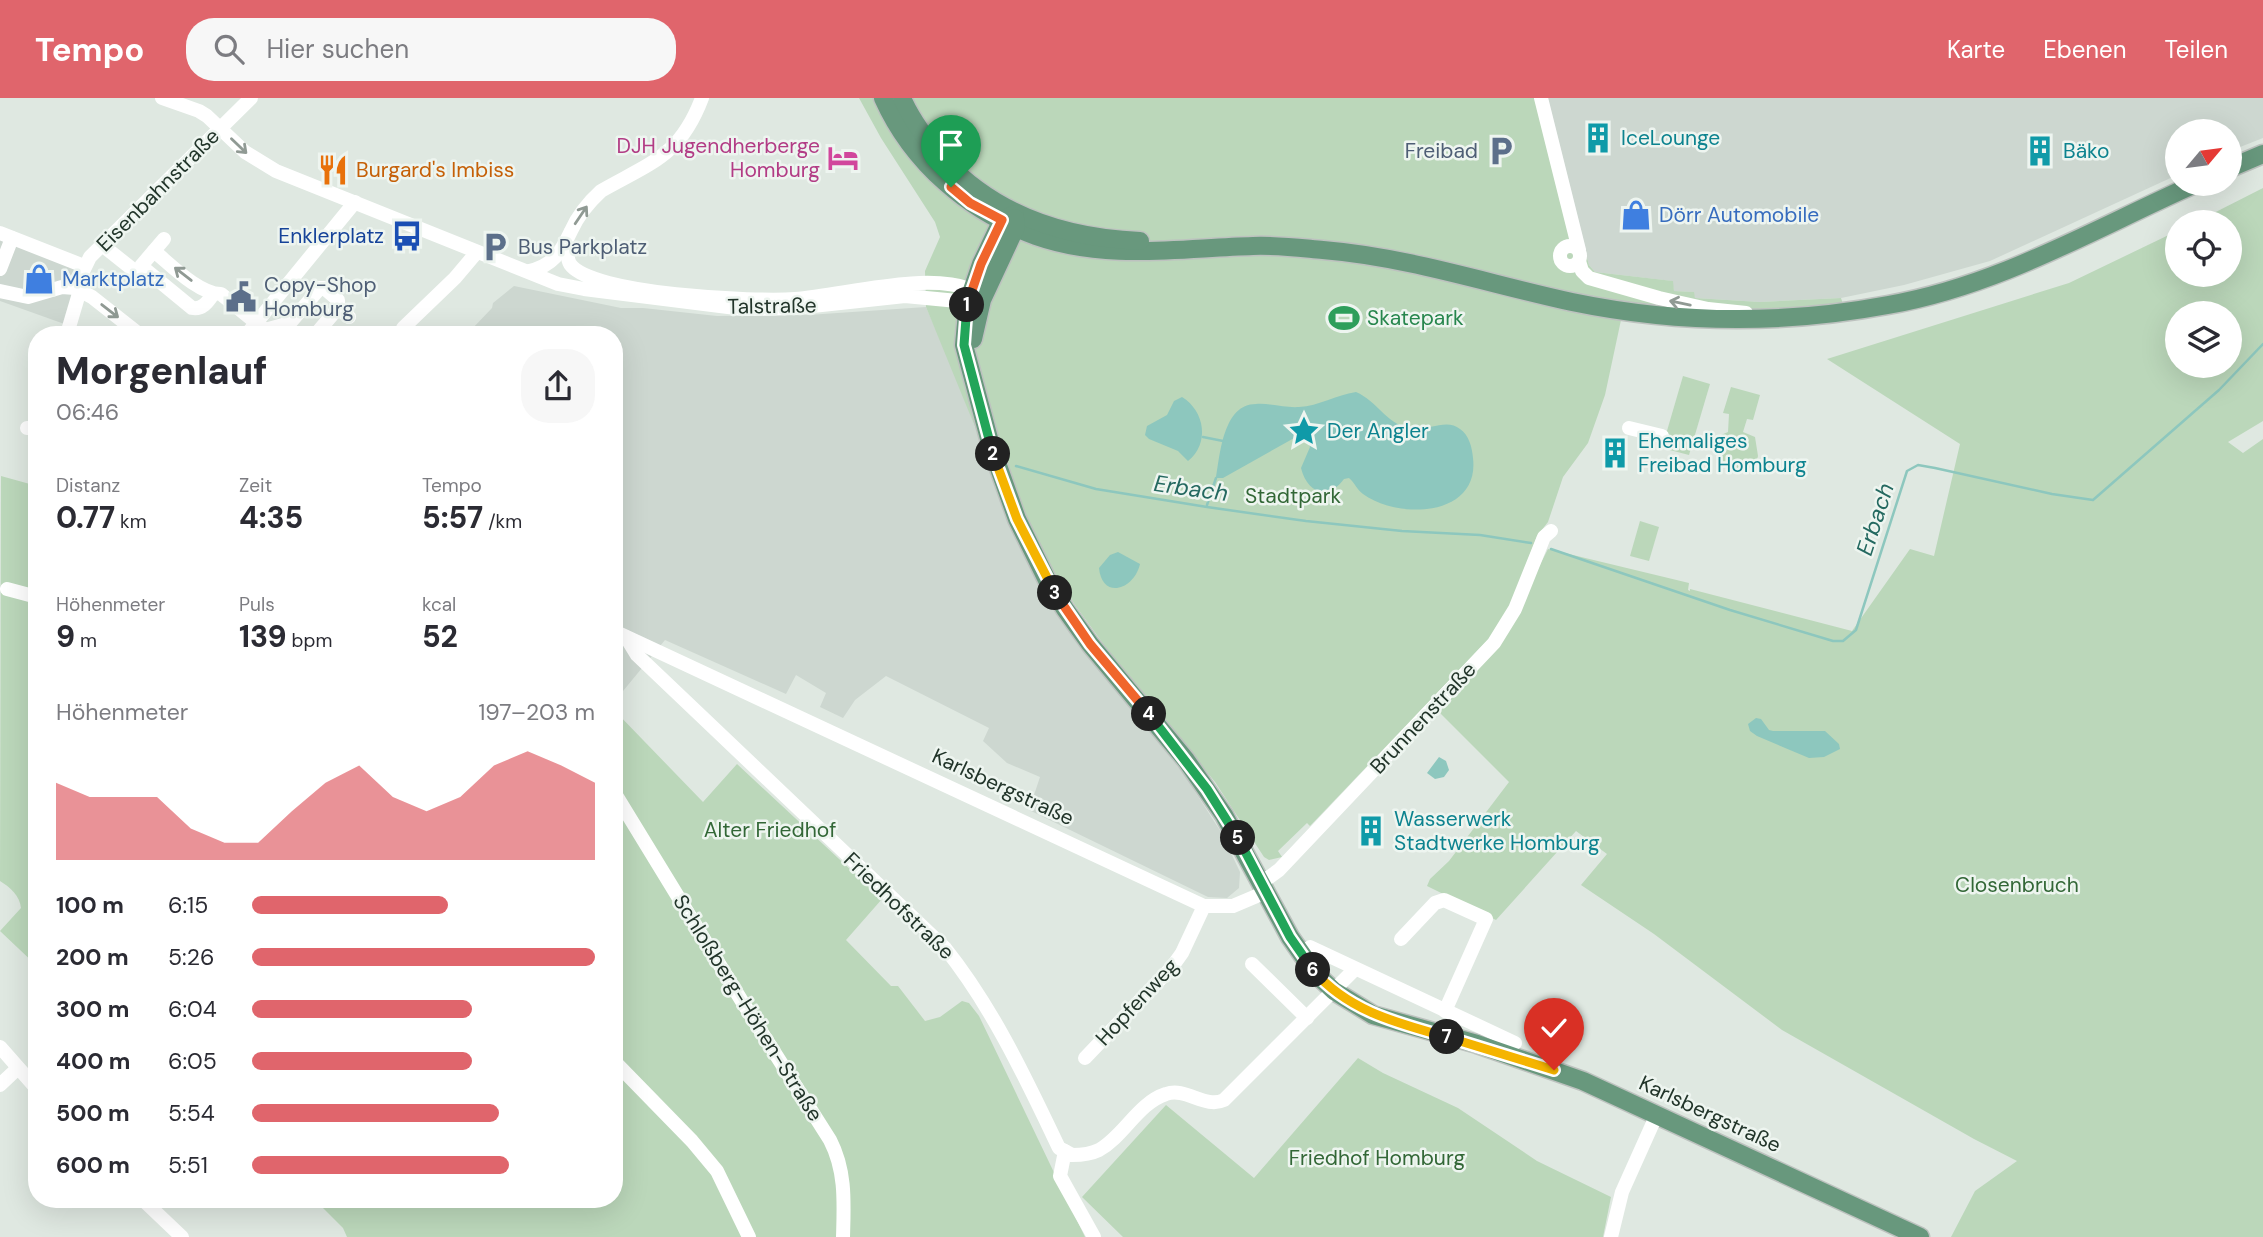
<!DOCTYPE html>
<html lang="de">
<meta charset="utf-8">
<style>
:root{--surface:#fff;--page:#f7f7f7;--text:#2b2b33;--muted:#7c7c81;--accent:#e0656c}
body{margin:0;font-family:"DM Sans",sans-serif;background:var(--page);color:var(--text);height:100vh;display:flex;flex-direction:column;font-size:26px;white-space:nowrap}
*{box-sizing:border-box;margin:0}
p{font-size:23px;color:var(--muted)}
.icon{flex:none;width:38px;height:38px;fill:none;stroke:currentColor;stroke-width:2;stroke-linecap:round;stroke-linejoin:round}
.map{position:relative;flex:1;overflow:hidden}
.panel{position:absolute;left:28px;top:228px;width:595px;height:882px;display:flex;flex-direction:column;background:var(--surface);border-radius:28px;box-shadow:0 7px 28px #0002}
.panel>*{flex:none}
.needle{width:46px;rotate:61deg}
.controls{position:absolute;left:2165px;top:21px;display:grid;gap:14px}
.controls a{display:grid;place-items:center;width:77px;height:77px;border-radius:50%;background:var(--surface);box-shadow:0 7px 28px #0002;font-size:35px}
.pin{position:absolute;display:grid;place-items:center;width:60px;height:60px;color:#fff;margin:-72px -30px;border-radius:50% 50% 50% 0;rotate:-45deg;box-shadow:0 0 7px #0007}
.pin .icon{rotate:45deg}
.km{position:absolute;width:35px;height:35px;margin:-18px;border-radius:50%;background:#222;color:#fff;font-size:19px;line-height:35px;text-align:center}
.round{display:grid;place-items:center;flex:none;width:74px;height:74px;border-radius:28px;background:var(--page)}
.summary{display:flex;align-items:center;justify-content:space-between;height:119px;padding:0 28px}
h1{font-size:38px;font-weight:800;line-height:52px}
.stats{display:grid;grid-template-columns:repeat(3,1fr);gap:10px;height:119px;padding:7px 28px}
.stats div{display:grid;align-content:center}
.stats b{font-size:30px;font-weight:800}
.stats small{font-size:19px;font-weight:400}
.stats p{font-size:19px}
.chart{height:196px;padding:14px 28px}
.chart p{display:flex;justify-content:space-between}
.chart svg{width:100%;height:126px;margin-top:7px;fill:var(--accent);opacity:.7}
ul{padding:0 28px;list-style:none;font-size:23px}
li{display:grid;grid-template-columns:112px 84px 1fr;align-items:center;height:52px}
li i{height:18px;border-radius:9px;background:var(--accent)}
header{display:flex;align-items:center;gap:42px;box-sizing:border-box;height:98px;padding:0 35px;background:var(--accent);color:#fff}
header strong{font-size:33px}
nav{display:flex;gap:38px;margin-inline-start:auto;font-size:24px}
.search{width:490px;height:63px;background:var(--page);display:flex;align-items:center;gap:18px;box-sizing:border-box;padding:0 24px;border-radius:28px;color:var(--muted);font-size:26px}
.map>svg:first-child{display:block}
.built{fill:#cdd7d0}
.green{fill:#bbd7ba;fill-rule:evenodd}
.water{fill:#8dc7be}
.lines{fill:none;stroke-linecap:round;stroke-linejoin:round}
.stream{stroke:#8dc7be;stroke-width:2.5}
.major-casing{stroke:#bdc2bf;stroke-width:21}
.minor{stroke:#fff;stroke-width:14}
.major{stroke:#68987d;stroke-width:18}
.oneway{stroke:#909a94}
.split-1-casing{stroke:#fff;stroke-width:14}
.split-2-casing{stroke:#fff;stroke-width:14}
.split-3-casing{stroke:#fff;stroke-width:14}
.split-4-casing{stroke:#fff;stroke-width:14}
.split-5-casing{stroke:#fff;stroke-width:14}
.split-6-casing{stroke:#fff;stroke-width:14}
.split-7-casing{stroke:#fff;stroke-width:14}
.split-8-casing{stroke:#fff;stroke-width:14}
.split-1{stroke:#f0652b;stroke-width:9}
.split-2{stroke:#22a559;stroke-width:9}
.split-3{stroke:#f5b400;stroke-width:9}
.split-4{stroke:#f0652b;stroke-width:9}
.split-5{stroke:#22a559;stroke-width:9}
.split-6{stroke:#22a559;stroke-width:9}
.split-7{stroke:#f5b400;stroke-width:9}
.split-8{stroke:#f5b400;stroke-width:9}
.labels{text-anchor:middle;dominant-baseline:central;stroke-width:5;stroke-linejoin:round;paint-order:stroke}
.culture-label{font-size:21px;fill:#0d838f;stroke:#eef5f0;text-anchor:start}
.hotel-label{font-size:21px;fill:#b23c85;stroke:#eef5f0;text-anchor:end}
.service-label{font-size:21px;fill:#4e5e75;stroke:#eef5f0;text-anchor:start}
.food-label{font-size:21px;fill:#c56008;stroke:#eef5f0;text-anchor:start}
.street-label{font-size:21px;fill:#22352a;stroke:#eef5f0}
.shop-label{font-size:21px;fill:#366cbe;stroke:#eef5f0;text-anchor:start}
.transit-label{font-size:21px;fill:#164399;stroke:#eef5f0;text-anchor:end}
.leisure-label{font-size:21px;fill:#27864d;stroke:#eef5f0;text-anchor:start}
.park-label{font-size:21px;fill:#326736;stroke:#eef5f0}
.water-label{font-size:23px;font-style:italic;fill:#246960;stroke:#eef5f0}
</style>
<header>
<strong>Tempo</strong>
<div class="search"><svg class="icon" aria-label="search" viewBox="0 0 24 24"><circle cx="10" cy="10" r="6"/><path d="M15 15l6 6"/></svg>Hier suchen</div>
<nav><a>Karte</a><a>Ebenen</a><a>Teilen</a></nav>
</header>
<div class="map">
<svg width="2263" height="1139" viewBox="0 0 2263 1139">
<rect width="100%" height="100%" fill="#dfe8e1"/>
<g class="built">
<path d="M1544 0H2263V40L2230 53V33H2177V77L1990 163 1904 187 1841 200 1760 204 1695 200 1693 194 1674 193 1672 183 1595 174 1589 167Z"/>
<path d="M0 130 86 165 70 228 0 203Z"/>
<path d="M514 188 621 210H643L717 218 808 217 926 209 959 285 1009 423 1025 460 1052 507 1183 675 1221 734 1240 774 1239 790 1227 800 1208 799 1029 712 1040 679 1007 665 983 643 989 630 886 578 855 602 843 620 820 609 826 595 796 577 786 596 665 542 614 604V236H475L471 232 492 210 493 205Z"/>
</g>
<g class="green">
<path d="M859 0H1544L1589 167 1595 174 1673 183 1674 193 1694 194 1695 200 1760 204 1841 200 1848 221C1773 228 1696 234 1621 222L1605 297 1588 345 1563 379 1548 424 1537 438 1504 525 1310 728 1307 725 1278 753 1282 759 1269 762 1264 759 1215 684 1107 551 1075 507 1043 456 982 346 926 209 925 173 940 139 935 124 881 40Z"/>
<path d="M2263 90V323L2228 344 2243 355 2263 341V1139H1951L1975 1093 2017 1063 1974 1041 1782 932 1654 836 1581 787 1607 756 1576 733 1496 822 1427 788 1430 781 1449 763 1509 684 1439 614 1503 540 1548 451 1689 485 1688 492 1690 493V491L1852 533 1910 451 1934 458 1960 346 1827 261 2069 185 2177 133V177H2230V124H2196ZM2177 215H2230V268H2177Z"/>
<path d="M1683 278 1710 286 1689 357 1662 350Z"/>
<path d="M1731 289 1760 297 1753 322 1747 321 1743 334 1755 339 1758 358 1756 365C1744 377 1731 370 1716 365L1721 343H1725L1726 339 1721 337 1728 334 1729 316 1723 315Z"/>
<path d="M1 378 37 388V868L0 833 21 810C20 798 10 789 0 783Z"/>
<path d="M1640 423 1659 429 1649 463 1630 458Z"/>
<path d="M614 612 703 704 737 666 882 801 846 842 891 888H898L925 923 940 919 962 903 969 905 979 918 1085 1139H347L343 1130 314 1101H614Z"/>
<path d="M1358 960 1383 975 1458 1010 1537 1063 1611 1099 1603 1139H1123L1082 1099 1166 1007 1254 1080Z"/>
</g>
<g class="water">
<path d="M1356 294C1377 303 1386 325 1408 330 1425 335 1446 319 1460 331 1469 337 1472 349 1473 360 1480 419 1398 422 1363 396 1357 392 1355 385 1349 380L1344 381C1328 403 1307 395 1301 370L1310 349 1308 343 1296 339 1223 380H1216C1220 357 1223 306 1256 306 1270 305 1285 310 1299 309 1319 308 1336 297 1356 294Z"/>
<path d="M1182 299C1205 313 1210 346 1188 363L1178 353 1149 341 1145 337 1147 328 1167 317 1174 303Z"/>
<path d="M1118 454 1140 466C1134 492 1102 502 1099 470L1110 457Z"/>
<path d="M1756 620 1761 621 1769 632 1773 633H1825L1839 646 1840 651 1824 659 1809 660 1757 638 1750 633 1748 626Z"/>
<path d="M1439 659 1446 663 1449 672 1444 679 1435 681 1427 675Z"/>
</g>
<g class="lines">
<g class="stream">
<path d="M1203 339 1223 343"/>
<path d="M1016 368 1096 391 1207 409 1306 423 1402 433 1480 437 1531 445"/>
<path d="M1207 407 1216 380"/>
<path d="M1551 451 1730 512 1833 543H1843L1856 532 1907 373 1918 367 1935 370 2052 396 2093 402 2219 292 2263 246"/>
</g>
<g class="major-casing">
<g id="major">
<path d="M883 0C912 65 969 114 1036 138 1107 163 1180 150 1253 148 1276 147 1300 150 1323 152 1408 159 1489 186 1572 204 1678 226 1781 227 1888 207 1998 188 2094 131 2195 86"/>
<path d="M902 0C912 23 928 44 945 63 997 118 1065 140 1140 143"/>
<path d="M2230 70 2263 56"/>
<path d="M1015 116 1002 122 981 166 968 204 964 247 991 348 1017 421 1047 482 1065 511 1090 546 1186 662 1224 717 1290 839 1315 875 1334 893 1373 917 1477 946 1583 983 1920 1139"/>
<path d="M973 241 982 202 1016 129 1015 120"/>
</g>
</g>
<g class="minor">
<path d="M162 0 199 13 207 18 245 54 276 73 558 186 584 191 744 211 794 210 905 198 968 204 982 202C979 198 976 193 970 191 924 174 845 197 795 201 757 204 591 197 570 166 567 161 567 152 566 146"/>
<path d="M1541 0 1579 152"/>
<path d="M0 135 84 168"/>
<path d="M164 141 141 168 192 210C202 212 208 204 213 196"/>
<path d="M102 147 136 174"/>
<circle cx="1570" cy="158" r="10"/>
<path d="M154 153C171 167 199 196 221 196L265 232 267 236"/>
<path d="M1579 163 1582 173 1589 180 1659 200 1708 211 1746 215"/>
<path d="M0 171 12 140"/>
<path d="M529 173C553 168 561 154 571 133 578 117 589 104 601 93 652 64 680 58 702 0"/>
<path d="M75 190 90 159 251 0"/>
<path d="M0 193 28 199 62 189 75 190 92 199 139 236"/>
<path d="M338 210 349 219"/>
<path d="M403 230 455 180 477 154"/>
<path d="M265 232 290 225 320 190H324L338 202V210L316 236"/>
<path d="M67 236 80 192"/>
<path d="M247 236 355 104"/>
<path d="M27 330H33L37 327"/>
<path d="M1629 330 1662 338"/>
<path d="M7 491 37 499"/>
<path d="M614 533 1204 808H1233L1266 794"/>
<path d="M626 539 637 557 945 850C993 910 1026 981 1059 1050L1072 1057C1081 1057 1091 1056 1099 1052 1124 1038 1138 1005 1166 996 1186 989 1205 1011 1224 1002L1355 871"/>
<path d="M614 694 743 905 830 1042C846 1073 844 1104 843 1139"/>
<path d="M1261 785 1279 772 1494 545 1515 511 1544 439 1551 433"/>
<path d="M1401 841 1435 805 1444 802 1486 821 1445 913"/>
<path d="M1310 849 1515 945"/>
<path d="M1252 866 1307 920"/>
<path d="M0 949 37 991"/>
<path d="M1085 960 1172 869 1182 855 1204 808"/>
<path d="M614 963 692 1043 717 1073 749 1139"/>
<path d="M0 987 18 970"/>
<path d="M1065 1053 1060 1078 1094 1139"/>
<path d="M142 1101 182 1139"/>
<path d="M1611 1139 1622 1094 1657 1016"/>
</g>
<use href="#major" class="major"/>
</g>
<defs><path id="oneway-shaft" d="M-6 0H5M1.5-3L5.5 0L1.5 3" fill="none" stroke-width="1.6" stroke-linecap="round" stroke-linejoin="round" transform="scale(1.75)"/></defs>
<g class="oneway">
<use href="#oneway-shaft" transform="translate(239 48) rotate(44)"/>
<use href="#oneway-shaft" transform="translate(581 117) rotate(-56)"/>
<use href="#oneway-shaft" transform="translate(183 176) rotate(-142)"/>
<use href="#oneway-shaft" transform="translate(1680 205) rotate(-168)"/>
<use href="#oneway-shaft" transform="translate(110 213) rotate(38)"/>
</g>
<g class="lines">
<g class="split-1-casing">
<path id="split-1" d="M951 89 970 105 1002 122 981 166 967 207"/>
</g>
<g class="split-2-casing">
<path id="split-2" d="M967 207 964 247 993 356"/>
</g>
<g class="split-3-casing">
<path id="split-3" d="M993 356 1017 421 1055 495"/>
</g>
<g class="split-4-casing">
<path id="split-4" d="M1055 495 1090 546 1149 616"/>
</g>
<g class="split-5-casing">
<path id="split-5" d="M1149 616 1207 691 1238 740"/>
</g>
<g class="split-6-casing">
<path id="split-6" d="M1238 740 1290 839 1313 872"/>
</g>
<g class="split-7-casing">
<path id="split-7" d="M1313 872C1348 913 1397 925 1447 939"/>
</g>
<g class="split-8-casing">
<path id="split-8" d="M1447 939 1554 972"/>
</g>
<use href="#split-1" class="split-1"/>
<use href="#split-2" class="split-2"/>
<use href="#split-3" class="split-3"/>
<use href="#split-4" class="split-4"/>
<use href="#split-5" class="split-5"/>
<use href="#split-6" class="split-6"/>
<use href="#split-7" class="split-7"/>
<use href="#split-8" class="split-8"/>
</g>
<defs>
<g id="building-bare" transform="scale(2.415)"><path d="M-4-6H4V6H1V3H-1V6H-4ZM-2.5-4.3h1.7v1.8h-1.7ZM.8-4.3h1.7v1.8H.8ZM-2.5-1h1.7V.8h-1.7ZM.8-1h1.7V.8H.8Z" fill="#0f9aa8" stroke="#eef5f0" stroke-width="2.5" paint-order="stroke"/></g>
<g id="parking-bare" transform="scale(2.415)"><path d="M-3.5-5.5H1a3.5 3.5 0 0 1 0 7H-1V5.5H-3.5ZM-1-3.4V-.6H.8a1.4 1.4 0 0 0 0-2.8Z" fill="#5c6f8a" stroke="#eef5f0" stroke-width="2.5" paint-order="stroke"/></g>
<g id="hotel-bare" transform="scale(2.415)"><path d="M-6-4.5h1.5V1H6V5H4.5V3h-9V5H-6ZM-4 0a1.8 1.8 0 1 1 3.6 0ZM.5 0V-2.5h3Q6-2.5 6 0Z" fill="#d1479c" stroke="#eef5f0" stroke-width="2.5" paint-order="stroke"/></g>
<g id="restaurant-bare" transform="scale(2.415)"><path d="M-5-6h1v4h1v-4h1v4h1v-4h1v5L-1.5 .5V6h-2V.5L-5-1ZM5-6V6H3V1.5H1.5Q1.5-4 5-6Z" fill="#e8710a" stroke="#eef5f0" stroke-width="2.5" paint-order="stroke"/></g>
<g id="shop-bare" transform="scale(2.415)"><path d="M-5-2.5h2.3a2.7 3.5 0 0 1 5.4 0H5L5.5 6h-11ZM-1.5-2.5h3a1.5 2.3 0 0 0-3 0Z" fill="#3f7fe0" stroke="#eef5f0" stroke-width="2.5" paint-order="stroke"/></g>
<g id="bus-bare" transform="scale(2.415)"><path d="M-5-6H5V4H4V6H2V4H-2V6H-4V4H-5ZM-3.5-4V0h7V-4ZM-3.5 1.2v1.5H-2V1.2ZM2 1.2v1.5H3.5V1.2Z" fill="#1a4fb4" stroke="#eef5f0" stroke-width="2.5" paint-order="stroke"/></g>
<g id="civic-bare" transform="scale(2.415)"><path d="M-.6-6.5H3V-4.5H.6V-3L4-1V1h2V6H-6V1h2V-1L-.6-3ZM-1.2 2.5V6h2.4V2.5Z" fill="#5c6f8a" stroke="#eef5f0" stroke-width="2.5" paint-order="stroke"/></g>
<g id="stadium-bare" transform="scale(2.415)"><path d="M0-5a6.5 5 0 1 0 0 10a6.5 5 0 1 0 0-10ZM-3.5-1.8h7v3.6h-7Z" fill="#2e9e5b" stroke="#eef5f0" stroke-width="2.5" paint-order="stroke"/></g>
<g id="sight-bare" transform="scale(2.415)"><path d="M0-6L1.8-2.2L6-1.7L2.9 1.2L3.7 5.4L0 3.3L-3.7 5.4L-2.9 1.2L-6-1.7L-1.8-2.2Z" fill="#0f9aa8" stroke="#eef5f0" stroke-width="2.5" paint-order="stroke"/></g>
</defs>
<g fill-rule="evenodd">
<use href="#building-bare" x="1598" y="40"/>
<use href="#parking-bare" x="1501" y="53"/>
<use href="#building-bare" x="2040" y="53"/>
<use href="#hotel-bare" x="843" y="60"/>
<use href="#restaurant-bare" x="333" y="72"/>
<use href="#shop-bare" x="1636" y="117"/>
<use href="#bus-bare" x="407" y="138"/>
<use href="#parking-bare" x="495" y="149"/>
<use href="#shop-bare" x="39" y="181"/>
<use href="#civic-bare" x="241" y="199"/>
<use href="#stadium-bare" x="1344" y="220"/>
<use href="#sight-bare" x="1304" y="333"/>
<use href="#building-bare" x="1615" y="355"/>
<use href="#building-bare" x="1371" y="733"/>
</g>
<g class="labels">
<g class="culture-label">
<text x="1621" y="40">IceLounge</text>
<text x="2063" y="53">Bäko</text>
<text x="1327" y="333">Der Angler</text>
<text x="1638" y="343">Ehemaliges<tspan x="1638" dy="24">Freibad Homburg</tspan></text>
<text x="1394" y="721">Wasserwerk<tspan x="1394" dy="24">Stadtwerke Homburg</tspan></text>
</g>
<g class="hotel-label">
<text x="820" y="48">DJH Jugendherberge<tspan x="820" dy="24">Homburg</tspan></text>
</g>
<g class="service-label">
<text x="1478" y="53" text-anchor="end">Freibad</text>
<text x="518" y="149">Bus Parkplatz</text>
<text x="264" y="187">Copy-Shop<tspan x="264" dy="24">Homburg</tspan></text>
</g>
<g class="food-label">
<text x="356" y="72">Burgard's Imbiss</text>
</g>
<g class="street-label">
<text transform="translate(158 92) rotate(-45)">Eisenbahnstraße</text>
<text transform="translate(772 208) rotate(-1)">Talstraße</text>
<text transform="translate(1423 620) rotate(-47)">Brunnenstraße</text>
<text transform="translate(1003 689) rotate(25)">Karlsbergstraße</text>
<text transform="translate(899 808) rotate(44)">Friedhofstraße</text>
<text transform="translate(1137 904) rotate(-47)">Hopfenweg</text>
<text transform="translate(748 910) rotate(58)">Schloßberg-Höhen-Straße</text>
<text transform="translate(1710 1016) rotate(25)">Karlsbergstraße</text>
</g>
<g class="shop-label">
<text x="1659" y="117">Dörr Automobile</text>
<text x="62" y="181">Marktplatz</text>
</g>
<g class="transit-label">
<text x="384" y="138">Enklerplatz</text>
</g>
<g class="leisure-label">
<text x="1367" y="220">Skatepark</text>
</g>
<g class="park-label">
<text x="1293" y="398">Stadtpark</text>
<text x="770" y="732">Alter Friedhof</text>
<text x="2017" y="787">Closenbruch</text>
<text x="1377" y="1060">Friedhof Homburg</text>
</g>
<g class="water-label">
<text transform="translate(1191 390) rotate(8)">Erbach</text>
<text transform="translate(1875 421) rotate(-72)">Erbach</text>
</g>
</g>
</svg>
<div class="controls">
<a><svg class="needle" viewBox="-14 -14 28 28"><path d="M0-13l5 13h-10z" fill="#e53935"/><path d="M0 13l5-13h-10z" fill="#7c7c81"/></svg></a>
<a><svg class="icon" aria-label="locate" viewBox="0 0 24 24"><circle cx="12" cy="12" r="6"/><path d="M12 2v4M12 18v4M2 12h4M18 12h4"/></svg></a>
<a><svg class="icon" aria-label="layers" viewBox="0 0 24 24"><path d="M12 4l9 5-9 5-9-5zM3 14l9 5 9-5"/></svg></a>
</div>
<div class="pin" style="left:951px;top:89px;background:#1e9e55"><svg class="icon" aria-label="arrive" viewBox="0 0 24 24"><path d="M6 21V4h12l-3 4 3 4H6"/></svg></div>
<div class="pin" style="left:1554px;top:972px;background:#d93025"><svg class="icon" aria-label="check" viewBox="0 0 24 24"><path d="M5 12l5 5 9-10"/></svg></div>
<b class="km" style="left:967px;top:207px">1</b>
<b class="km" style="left:993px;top:356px">2</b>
<b class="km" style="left:1055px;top:495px">3</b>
<b class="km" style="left:1149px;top:616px">4</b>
<b class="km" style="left:1238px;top:740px">5</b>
<b class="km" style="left:1313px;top:872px">6</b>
<b class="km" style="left:1447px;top:939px">7</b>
<section class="panel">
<div class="summary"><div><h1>Morgenlauf</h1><p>06:46</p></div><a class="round"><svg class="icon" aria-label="share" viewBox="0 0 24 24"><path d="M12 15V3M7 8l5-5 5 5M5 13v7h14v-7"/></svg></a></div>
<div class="stats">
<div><p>Distanz</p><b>0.77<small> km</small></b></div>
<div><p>Zeit</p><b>4:35</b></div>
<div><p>Tempo</p><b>5:57<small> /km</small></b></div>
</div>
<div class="stats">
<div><p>Höhenmeter</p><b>9<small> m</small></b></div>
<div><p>Puls</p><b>139<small> bpm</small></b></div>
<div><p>kcal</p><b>52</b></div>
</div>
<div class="chart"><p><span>Höhenmeter</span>197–203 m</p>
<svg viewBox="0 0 160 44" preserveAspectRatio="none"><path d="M0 44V17L10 22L20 22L30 22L40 33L50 38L60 38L70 27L80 17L90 11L100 22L110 27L120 22L130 11L140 6L150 11L160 17V44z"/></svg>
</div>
<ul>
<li><b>100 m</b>6:15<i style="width:57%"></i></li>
<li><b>200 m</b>5:26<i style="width:100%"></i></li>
<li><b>300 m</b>6:04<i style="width:64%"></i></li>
<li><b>400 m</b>6:05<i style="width:64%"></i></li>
<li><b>500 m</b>5:54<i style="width:72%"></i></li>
<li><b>600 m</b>5:51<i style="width:75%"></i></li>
</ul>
</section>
</div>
